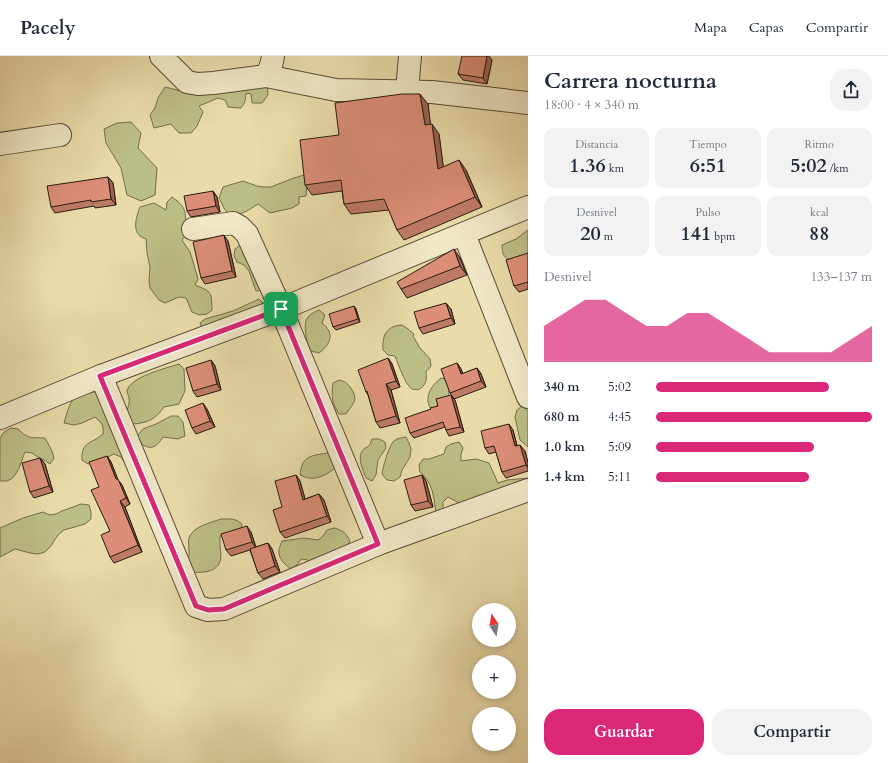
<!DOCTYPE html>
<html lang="es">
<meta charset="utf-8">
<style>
:root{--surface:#fff;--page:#f2f2f3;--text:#1f2937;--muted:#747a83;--line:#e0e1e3;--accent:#db2777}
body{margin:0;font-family:Cardo,serif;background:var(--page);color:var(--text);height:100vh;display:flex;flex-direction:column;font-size:15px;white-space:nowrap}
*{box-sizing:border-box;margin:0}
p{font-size:13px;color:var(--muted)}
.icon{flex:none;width:22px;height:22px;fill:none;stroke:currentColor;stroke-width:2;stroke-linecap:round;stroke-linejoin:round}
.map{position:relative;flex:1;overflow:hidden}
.side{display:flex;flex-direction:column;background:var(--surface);width:360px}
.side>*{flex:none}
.needle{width:26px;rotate:348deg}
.buttons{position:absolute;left:472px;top:547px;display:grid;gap:8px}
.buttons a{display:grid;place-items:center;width:44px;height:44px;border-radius:50%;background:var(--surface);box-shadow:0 2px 6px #0003;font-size:20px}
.pin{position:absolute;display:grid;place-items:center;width:34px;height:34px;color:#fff;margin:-17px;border-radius:8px;box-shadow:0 2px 6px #0006}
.round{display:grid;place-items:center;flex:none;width:42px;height:42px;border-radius:16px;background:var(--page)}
.headline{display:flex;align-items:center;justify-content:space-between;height:68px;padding:0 16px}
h1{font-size:22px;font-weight:800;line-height:30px}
.metrics{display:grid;grid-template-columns:repeat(3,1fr);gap:6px;height:68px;padding:4px 16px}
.metrics div{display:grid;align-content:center;border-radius:10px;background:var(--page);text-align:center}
.metrics b{font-size:20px;font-weight:800}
.metrics small{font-size:11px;font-weight:400}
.metrics p{font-size:11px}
.chart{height:112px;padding:8px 16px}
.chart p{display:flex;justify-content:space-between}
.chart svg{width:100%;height:72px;margin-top:4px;fill:var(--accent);opacity:.7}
.cta{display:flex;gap:8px;margin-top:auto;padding:8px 16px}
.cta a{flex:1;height:46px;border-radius:16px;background:var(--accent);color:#fff;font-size:16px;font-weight:800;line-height:46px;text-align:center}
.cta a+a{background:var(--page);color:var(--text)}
ul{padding:0 16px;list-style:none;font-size:13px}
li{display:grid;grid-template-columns:64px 48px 1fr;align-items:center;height:30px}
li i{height:10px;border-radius:5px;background:var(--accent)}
header{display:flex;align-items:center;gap:24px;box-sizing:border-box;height:56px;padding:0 20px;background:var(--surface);border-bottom:1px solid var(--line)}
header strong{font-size:19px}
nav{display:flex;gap:22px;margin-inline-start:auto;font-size:14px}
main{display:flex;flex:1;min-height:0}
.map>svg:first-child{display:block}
.green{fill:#bcbf85;stroke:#726d4a}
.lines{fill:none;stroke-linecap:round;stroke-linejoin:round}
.minor-casing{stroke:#584b36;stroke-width:24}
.minor{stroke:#f1e8c8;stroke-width:22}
.wall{fill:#bd7a67;stroke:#281b0f}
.shaded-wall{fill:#9a6354;stroke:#281b0f}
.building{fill:#dc8e78;stroke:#281b0f}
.route-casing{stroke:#fff;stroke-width:8}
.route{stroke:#db2777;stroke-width:5}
</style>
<header>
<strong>Pacely</strong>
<nav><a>Mapa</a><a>Capas</a><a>Compartir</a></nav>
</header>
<main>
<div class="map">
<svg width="528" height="707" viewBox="0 0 528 707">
<rect width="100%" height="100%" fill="#eadcaa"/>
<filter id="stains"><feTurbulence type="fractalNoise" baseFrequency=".005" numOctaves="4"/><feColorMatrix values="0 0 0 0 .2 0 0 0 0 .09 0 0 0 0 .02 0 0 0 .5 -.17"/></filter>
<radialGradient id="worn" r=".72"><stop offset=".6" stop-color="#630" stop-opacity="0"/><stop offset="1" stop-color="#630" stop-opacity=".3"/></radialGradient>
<g class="green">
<path d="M267 26 268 39 262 47H252L251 38 246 37C246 43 245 47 241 52L228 51 225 44 218 42 199 50 203 56 197 70 191 77H179L171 68 154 72 150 59 155 52 158 42 165 31 185 36Z"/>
<path d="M131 66 141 77 138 92 157 112 155 139 141 145 127 139 121 112 106 87 104 73 117 67Z"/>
<path d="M304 119 307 126 306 140 299 141V148L292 152 270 157 258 148C249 154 242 159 231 159L225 154 219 142 223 131 243 125 257 130 264 131H271L291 123Z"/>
<path d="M172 141C191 154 183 159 187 178L182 184 190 196 194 209 198 223 195 229C213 236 211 236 212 254L207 258 199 259 192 256 186 242 179 241 165 247 159 244 150 232 149 225 150 211 147 197 146 183C144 182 141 181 140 180 132 173 137 159 140 151L154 147 166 154 167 146Z"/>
<path d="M528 174V199L514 206C504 202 502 199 502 189L516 183Z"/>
<path d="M239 190 246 192 264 234 256 235 249 215 244 209 237 206 234 200 235 193Z"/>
<path d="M259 243 264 248 204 278 200 267 205 263 233 255Z"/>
<path d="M319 254 325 259 322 267C335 277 331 288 319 297L311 295C308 290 307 286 306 280 304 265 305 260 319 254Z"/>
<path d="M402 269 408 273 414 278 413 280 420 292 430 303 431 310 426 316C427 325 426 329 418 334 416 333 414 334 412 333 405 329 398 307 395 300L388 299 383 294C382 280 386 270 402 269Z"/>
<path d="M179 308 184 313 185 335 179 348 164 351C155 364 147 367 132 368L125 357C128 352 130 348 129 342 129 340 127 337 127 336 128 321 167 312 179 308Z"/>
<path d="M441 322 446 323C448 329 450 335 448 341 442 343 437 345 437 352L431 353C423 341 432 329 441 322Z"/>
<path d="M339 324C346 326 346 326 350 331 359 343 354 347 346 358H339C332 347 331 340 333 327Z"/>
<path d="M98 336 125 407 121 401 114 398 95 407 88 408 82 404C81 385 92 388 103 378 104 369 101 366 95 361L82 367 74 369 64 367C66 360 70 344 76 340 80 337 93 336 98 336Z"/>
<path d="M522 350 528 355V391L520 384 515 361 517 354Z"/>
<path d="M171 360H178L183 366 185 380 178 383 163 381C156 392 150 395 139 386L138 379 143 373 156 368Z"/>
<path d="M11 372 18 373C29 384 31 381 45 382L52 395 54 402 50 408 44 404 38 401 32 397 25 396C21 405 18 422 7 425 5 425 3 425 0 425V382L4 376Z"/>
<path d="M406 381 409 387 411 393 410 401 402 414 400 421 394 425 387 424 382 418C383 411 389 389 394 385 397 382 401 382 406 381Z"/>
<path d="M372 383H379L385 386 386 392 378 404 376 419 372 425 366 422C363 414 356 400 364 393 370 389 369 391 372 383Z"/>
<path d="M459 386 463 392 461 398V405L476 403 489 407 498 427 507 424 528 422V432L461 448 448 441 443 446V460L436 458C434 441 433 427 420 416L419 409 423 403H429L444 398 446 391 451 388Z"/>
<path d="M333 396 340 407C333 415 320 424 309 422 306 422 303 420 300 419 302 397 314 400 333 396Z"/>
<path d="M81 448 89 449 91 456V463L85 468 64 474 58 479 50 491 45 496 38 498 30 497 15 493 0 501V472L23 462 43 456 50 459 56 458 62 455Z"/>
<path d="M221 463C231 463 235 462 242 468L241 475 220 480C220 483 220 486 220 489 220 493 221 496 221 499 221 517 203 517 190 516 185 505 190 504 189 494 189 490 188 486 189 482 192 471 212 466 221 463Z"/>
<path d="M334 472C343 474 346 477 350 485L346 491 315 508 308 504 301 503 297 509 291 513C285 509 278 502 279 495 279 492 281 488 282 485L304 482 318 484 323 480 327 474Z"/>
</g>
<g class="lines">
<g class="minor-casing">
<g id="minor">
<path d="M161 0 187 26 198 28 213 27 266 20 336 34 432 36 528 47"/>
<path d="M266 20 271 10 273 0"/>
<path d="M407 35 410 0"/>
<path d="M0 88 60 79"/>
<path d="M193 173 233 167 240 171 247 178 281 253 378 488"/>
<path d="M464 178 528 341"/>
<path d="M101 320 196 550 208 554 224 553 378 488 528 434"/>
<path d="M0 362 101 320 281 253 528 151"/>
</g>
</g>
<use href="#minor" class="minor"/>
</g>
<g class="wall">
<path d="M492 4 487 28 463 24 458 18Z"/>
<path d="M428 48 430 69 439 78 443 111 466 114 482 151 404 184 397 174 389 154 351 158 344 148 342 135 312 139 305 129 339 79Z"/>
<path d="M108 121 113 127 116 149 95 152 94 150 55 157 51 151Z"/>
<path d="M213 135 217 141 220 156 191 161 187 155Z"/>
<path d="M228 185 236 221 205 228 201 222Z"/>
<path d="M528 197V233L519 236 514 230Z"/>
<path d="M460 202 467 219 407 242 401 233Z"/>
<path d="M354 250 356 253 360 266 336 274 333 271Z"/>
<path d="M451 253 455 268 423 278 419 272Z"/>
<path d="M388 302 392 308 400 331 391 334 400 367 380 372 376 366 368 339 366 336Z"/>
<path d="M211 304 215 310 221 334 197 341 193 335Z"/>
<path d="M457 307 461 313 463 318 477 312 481 318 486 331 454 343 450 337Z"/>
<path d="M451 339 455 344 464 376 449 380 446 374 445 371 414 382 410 377 431 353 438 350Z"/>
<path d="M207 353 215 371 196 378 192 372Z"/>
<path d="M513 374 517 390 525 395 528 407V415L506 422 502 416 496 396 489 398 485 392Z"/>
<path d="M107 400 111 406 118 424 122 429 130 448 125 451 142 496 114 507 110 501V475L99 431Z"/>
<path d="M40 402 45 408 53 436 34 442 30 436Z"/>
<path d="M296 419 300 425 305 443 319 438 324 444 331 466 285 482 280 476 282 451Z"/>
<path d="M422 419 426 425 433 451 415 455 411 449Z"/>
<path d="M251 476 256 491 268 487 272 493 280 516 263 523 258 517 250 494 231 500 226 494Z"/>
</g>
<g class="shaded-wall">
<path d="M487 0H489L492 4 487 28 483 22Z"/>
<path d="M420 38 428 48 432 79 425 69Z"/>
<path d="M432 68 439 78 445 123 438 113Z"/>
<path d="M459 104 466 114 482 151 475 141Z"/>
<path d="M108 121 113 127 116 149 111 143Z"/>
<path d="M213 135 217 141 220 156 216 150Z"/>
<path d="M224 179 228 185 236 221 232 215Z"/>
<path d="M454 193 460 202 467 219 460 210Z"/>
<path d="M446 247 451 253 455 268 451 262Z"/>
<path d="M354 250 356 253 360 266 358 263Z"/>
<path d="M388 302 392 308 400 331 396 325Z"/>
<path d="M211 304 215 310 221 334 217 328Z"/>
<path d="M457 307 461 313 465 324 461 318Z"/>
<path d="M477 312 481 318 486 331 481 325Z"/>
<path d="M386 328 391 334 400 367 396 360Z"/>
<path d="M451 339 455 344 464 376 460 371Z"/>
<path d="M203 347 207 353 215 371 210 365Z"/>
<path d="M509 368 513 374 519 397 515 390Z"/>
<path d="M520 389 525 395 528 407V412L526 409Z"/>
<path d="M107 400 111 406 118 424 122 429 130 448 126 442 116 423Z"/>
<path d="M40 402 45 408 53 436 49 430Z"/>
<path d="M296 419 300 425 307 450 303 444Z"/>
<path d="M422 419 426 425 433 451 428 445Z"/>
<path d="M319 438 324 444 331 466 327 460Z"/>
<path d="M120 445 125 451 142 496 138 489Z"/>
<path d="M247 470 251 476 256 492 252 486Z"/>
<path d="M268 487 272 493 280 516 275 510Z"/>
</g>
<g class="building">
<path d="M462 0H487L483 22 458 18Z"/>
<path d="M402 38H420L425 69 432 68 438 113 459 104 475 141 397 174 384 143 344 148 341 124 305 129 300 84 339 79 335 47Z"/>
<path d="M108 121 111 143 91 146V144L51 151 47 130Z"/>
<path d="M213 135 216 150 187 155 184 140Z"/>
<path d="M224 179 232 215 201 222 193 186Z"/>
<path d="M454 193 460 210 401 233 397 226Z"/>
<path d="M528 197V226L514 230 506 204Z"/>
<path d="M446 247 451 262 419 272 414 256Z"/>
<path d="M354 250 358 263 333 271 329 258Z"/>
<path d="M388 302 396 325 386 328 396 360 376 366 367 335 366 336 358 314Z"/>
<path d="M211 304 217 328 193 335 186 312Z"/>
<path d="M457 307 461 318 477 312 481 325 450 337 441 313Z"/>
<path d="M451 339 460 371 446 374 443 366 410 377 405 362 431 353 430 352 438 350 436 343Z"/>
<path d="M203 347 210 365 192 372 185 354Z"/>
<path d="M509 368 515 390 520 389 526 409 502 416 494 390 485 392 481 375Z"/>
<path d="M107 400 116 423H118L126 442 120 445 138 489 110 501 101 479 110 475 91 434 99 431 89 406Z"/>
<path d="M40 402 49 430 30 436 22 407Z"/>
<path d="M296 419 303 444 319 438 327 460 280 476 273 454 282 451 275 425Z"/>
<path d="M422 419 428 445 411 449 404 424Z"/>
<path d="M247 470 252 486 226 494 221 478Z"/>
<path d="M268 487 275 510 258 517 250 493Z"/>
</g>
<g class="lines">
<g class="route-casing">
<path id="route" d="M281 253 378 488 224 553 208 554 196 550 100 320Z"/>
</g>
<use href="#route" class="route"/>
</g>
<rect width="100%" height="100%" filter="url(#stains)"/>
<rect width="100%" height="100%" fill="url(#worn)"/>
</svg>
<div class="buttons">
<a><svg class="needle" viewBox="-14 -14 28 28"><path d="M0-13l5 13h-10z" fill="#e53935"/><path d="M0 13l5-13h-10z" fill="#747a83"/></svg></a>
<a>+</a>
<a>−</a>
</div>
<div class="pin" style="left:281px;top:253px;background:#1e9e55"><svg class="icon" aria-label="arrive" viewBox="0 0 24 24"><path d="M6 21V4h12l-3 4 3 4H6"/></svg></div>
</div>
<section class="side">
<div class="headline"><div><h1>Carrera nocturna</h1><p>18:00 · 4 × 340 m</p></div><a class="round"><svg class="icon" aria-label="share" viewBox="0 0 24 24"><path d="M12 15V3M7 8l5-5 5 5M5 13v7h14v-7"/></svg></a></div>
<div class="metrics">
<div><p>Distancia</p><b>1.36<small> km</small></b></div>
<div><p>Tiempo</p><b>6:51</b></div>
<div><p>Ritmo</p><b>5:02<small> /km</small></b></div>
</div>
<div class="metrics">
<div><p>Desnivel</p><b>20<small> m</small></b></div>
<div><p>Pulso</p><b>141<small> bpm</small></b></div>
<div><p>kcal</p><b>88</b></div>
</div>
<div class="chart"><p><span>Desnivel</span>133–137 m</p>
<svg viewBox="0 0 160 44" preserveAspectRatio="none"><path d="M0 44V22L10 14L20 6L30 6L40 14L50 22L60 22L70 14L80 14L90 22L100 30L110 38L120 38L130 38L140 38L150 30L160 22V44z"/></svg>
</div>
<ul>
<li><b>340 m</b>5:02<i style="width:80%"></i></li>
<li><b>680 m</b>4:45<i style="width:100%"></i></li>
<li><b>1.0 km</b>5:09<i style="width:73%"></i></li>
<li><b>1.4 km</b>5:11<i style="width:71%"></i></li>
</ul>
<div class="cta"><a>Guardar</a><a>Compartir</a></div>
</section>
</main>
